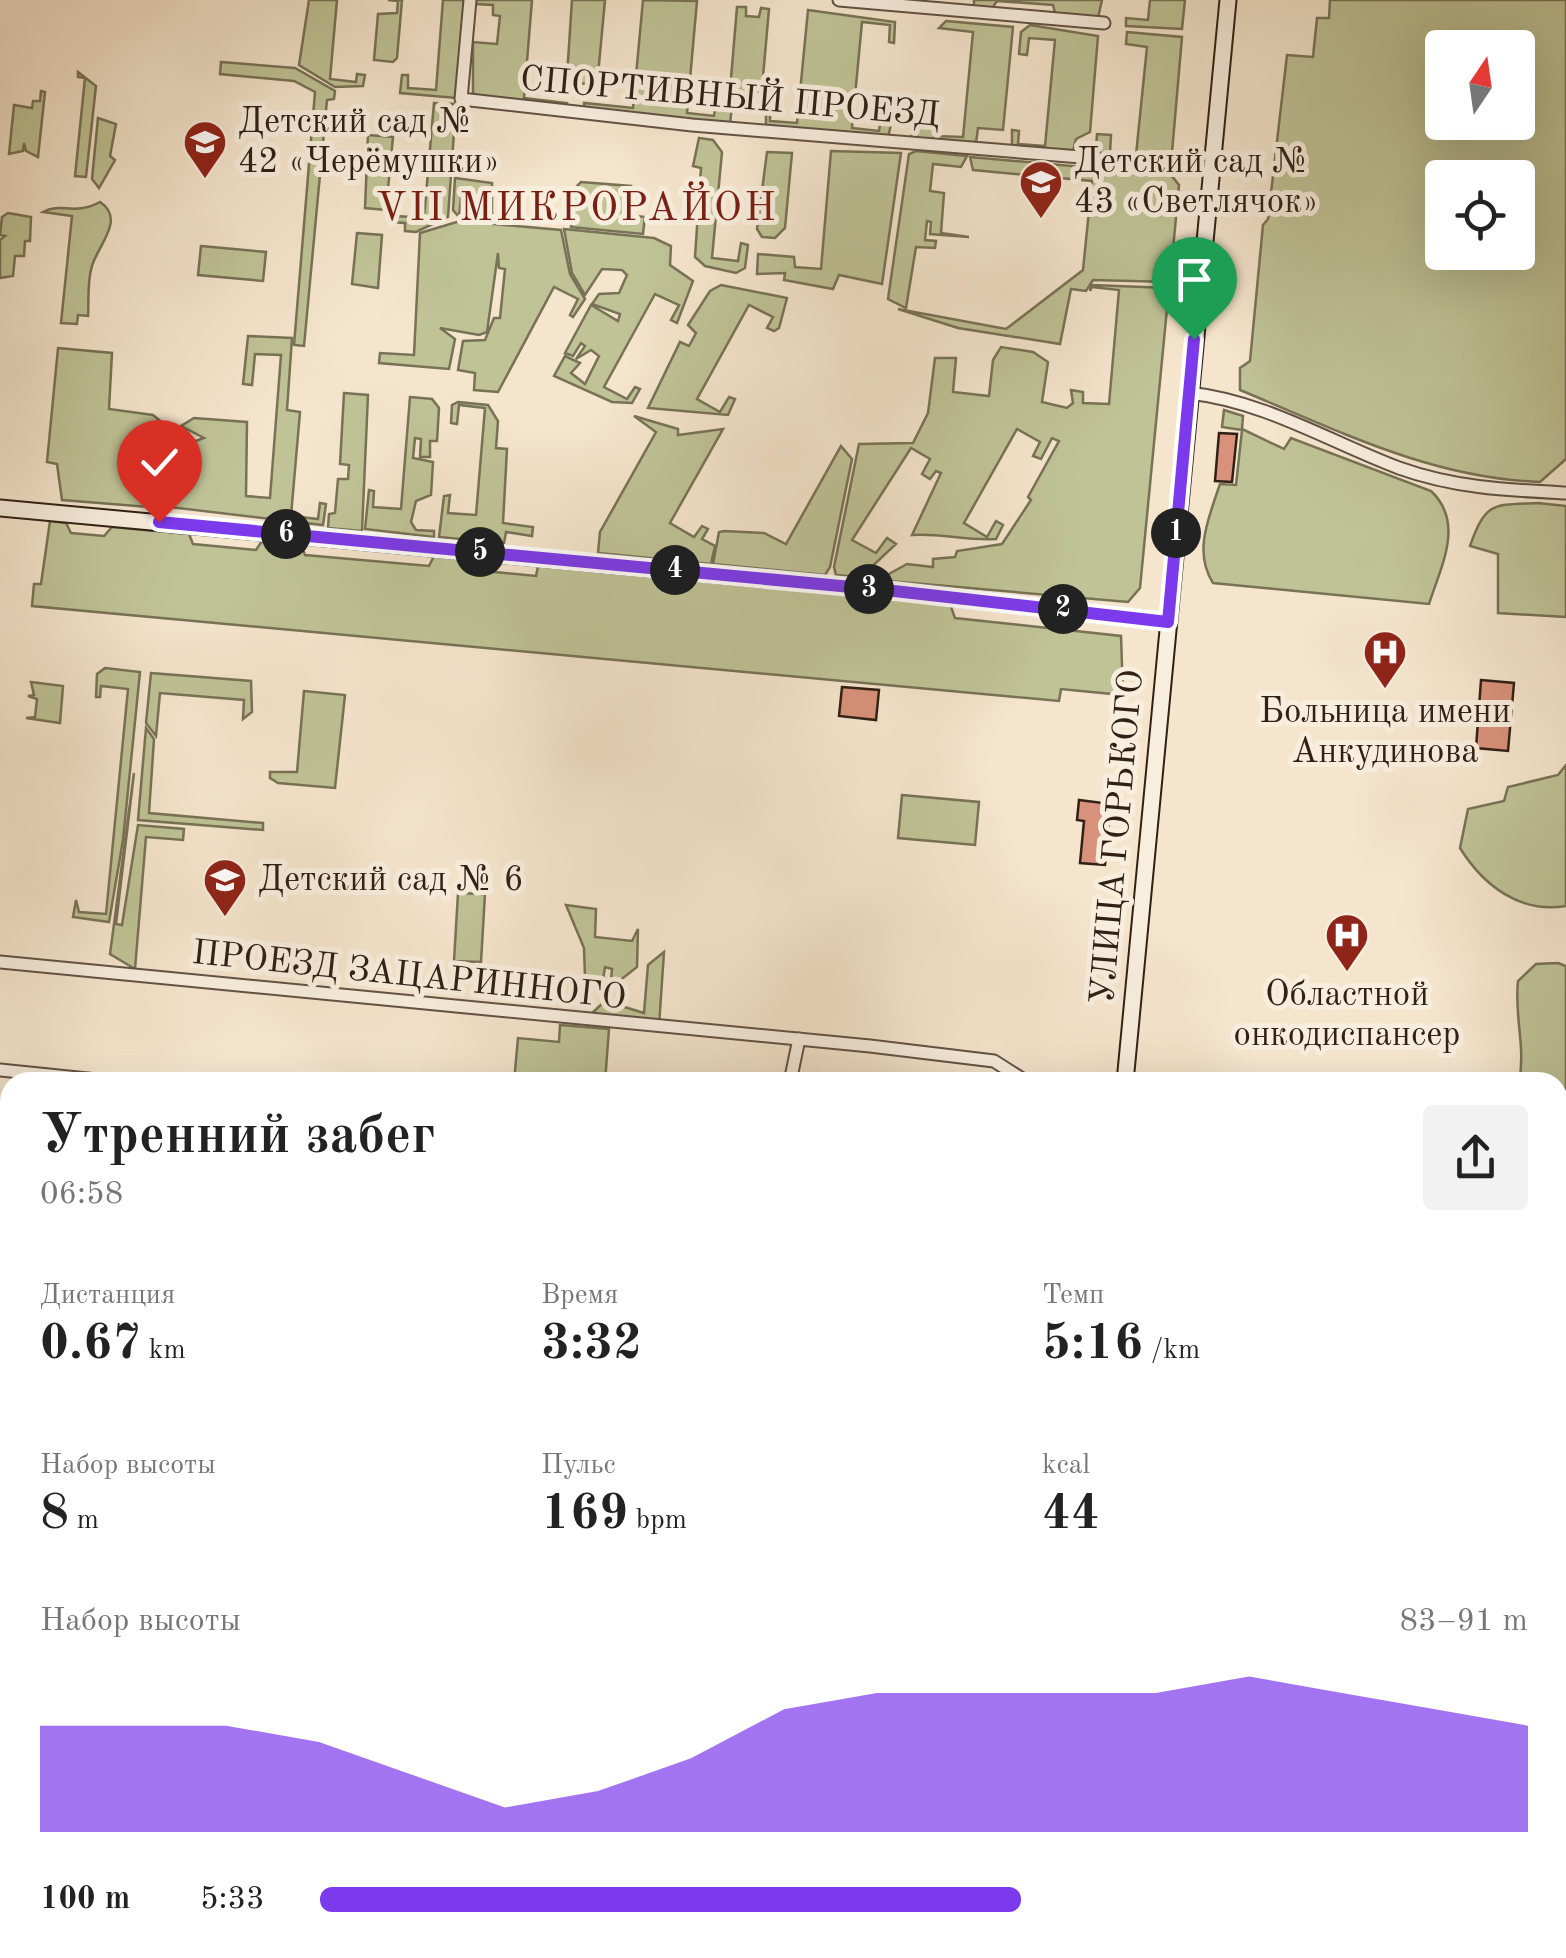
<!DOCTYPE html>
<html lang="ru">
<meta charset="utf-8">
<style>
:root{--surface:#fff;--page:#f2f2f2;--text:#222;--muted:#767676;--accent:#7c3aed}
body{margin:0;font-family:"Old Standard TT",serif;background:var(--page);color:var(--text);height:100vh;display:flex;flex-direction:column;font-size:38px;white-space:nowrap}
*{box-sizing:border-box;margin:0}
p{font-size:32px;color:var(--muted)}
.icon{flex:none;width:55px;height:55px;fill:none;stroke:currentColor;stroke-width:2;stroke-linecap:round;stroke-linejoin:round}
.map{position:relative;flex:1;overflow:hidden}
.panel{position:absolute;left:0px;top:1072px;width:1568px;height:888px;display:flex;flex-direction:column;background:var(--surface);border-radius:30px 30px 0 0;box-shadow:0 10px 40px #0002}
.panel>*{flex:none}
.needle{width:65px;rotate:13deg}
.buttons{position:absolute;left:1425px;top:30px;display:grid;gap:20px}
.buttons a{display:grid;place-items:center;width:110px;height:110px;border-radius:10px;background:var(--surface);box-shadow:0 10px 40px #0002;font-size:50px}
.pin{position:absolute;display:grid;place-items:center;width:85px;height:85px;color:#fff;margin:-102px -42px;border-radius:50% 50% 50% 0;rotate:-45deg;box-shadow:0 0 10px #0007}
.pin .icon{rotate:45deg}
.km{position:absolute;width:50px;height:50px;margin:-25px;border-radius:50%;background:#222;color:#fff;font-size:28px;line-height:50px;text-align:center}
.round{display:grid;place-items:center;flex:none;width:105px;height:105px;border-radius:10px;background:var(--page)}
.headline{display:flex;align-items:center;justify-content:space-between;height:170px;padding:0 40px}
h1{font-size:55px;font-weight:600;line-height:75px}
.metrics{display:grid;grid-template-columns:repeat(3,1fr);gap:15px;height:170px;padding:10px 40px}
.metrics div{display:grid;align-content:center}
.metrics b{font-size:50px;font-weight:600}
.metrics small{font-size:28px;font-weight:400}
.metrics p{font-size:28px}
.chart{height:280px;padding:20px 40px}
.chart p{display:flex;justify-content:space-between}
.chart svg{width:100%;height:180px;margin-top:10px;fill:var(--accent);opacity:.7}
ul{padding:0 40px;list-style:none;font-size:32px}
li{display:grid;grid-template-columns:160px 120px 1fr;align-items:center;height:75px}
li i{height:25px;border-radius:12px;background:var(--accent)}
.map>svg:first-child{display:block}
.green{fill:#bfc396;stroke:#787256;stroke-width:2.5;fill-rule:evenodd}
.lines{fill:none;stroke-linecap:round;stroke-linejoin:round}
.stream{stroke:#717f76;stroke-width:4}
.building{fill:#d8917b;stroke:#312016;stroke-width:2.5}
.street-casing{stroke:#625144;stroke-width:15}
.secondary-casing{stroke:#312016;stroke-width:19}
.primary-casing{stroke:#312016;stroke-width:21}
.street{stroke:#f8eede;stroke-width:11}
.secondary{stroke:#f8eede;stroke-width:15}
.primary{stroke:#f5e5cd;stroke-width:18}
.route-casing{stroke:#fff;stroke-width:20}
.route{stroke:#7c3aed;stroke-width:12}
.labels{text-anchor:middle;dominant-baseline:central;stroke-width:10;stroke-linejoin:round;paint-order:stroke}
.street-label{font-size:35px;fill:#312016;stroke:#f8eede}
.poi-label{font-size:35px;fill:#312016;stroke:#f8eede;text-anchor:start}
.quarter-label{font-size:40px;letter-spacing:2.5px;fill:#7a1f14;stroke:#f8eede}
</style>
<div class="map">
<svg width="1566" height="1958" viewBox="0 0 1566 1958">
<rect width="100%" height="100%" fill="#f5e5cd"/>
<filter id="stains"><feTurbulence type="fractalNoise" baseFrequency=".002" numOctaves="4"/><feColorMatrix values="0 0 0 0 .2 0 0 0 0 .09 0 0 0 0 .02 0 0 0 .5 -.17"/></filter>
<radialGradient id="worn" r=".72"><stop offset=".6" stop-color="#630" stop-opacity="0"/><stop offset="1" stop-color="#630" stop-opacity=".3"/></radialGradient>
<g class="green">
<path d="M309 0H337L330 79 356 82 357 74 365 75 363 86 335 87 299 65Z"/>
<path d="M388 0H402L397 58 393 62 374 60 378 14 397 13 398 1Z"/>
<path d="M443 0H464L456 98 400 93 402 75H408V88L436 90Z"/>
<path d="M476 0H532L524 98 567 103V109L473 96V42L497 44 500 16 493 15V5L476 4Z"/>
<path d="M572 0H605L598 75 589 84 574 83 567 76Z"/>
<path d="M643 0 697 1 687 113 714 116 716 104 732 106 730 124 584 111V103L633 108Z"/>
<path d="M974 0H1102L1098 18 1055 13 1053 5 997 1 991 10 974 8Z"/>
<path d="M1150 0H1185L1182 29 1126 26V18L1148 20Z"/>
<path d="M1330 0H1566V459L1540 482C1431 478 1339 431 1240 390V368L1250 361 1263 225 1268 219 1287 55 1313 57 1317 18H1329ZM1442 48H1518V122H1442ZM1442 178H1518V252H1442Z"/>
<path d="M737 7H746V16L759 17 761 8 769 9 762 88 751 98 737 97 730 90Z"/>
<path d="M808 10 895 22 894 43 889 42 890 25 862 22 852 128 879 131 881 118 892 119 888 138 766 127V108L770 109V121L797 123Z"/>
<path d="M946 21 1013 27 1003 130 978 128 976 143 911 139 914 123 934 125V136L963 137 973 32 939 28Z"/>
<path d="M1030 25 1098 36 1090 132 1076 139 1073 151 1012 147V130L1019 131 1018 144 1045 146 1055 40 1029 38 1027 55 1019 54 1021 32Z"/>
<path d="M1127 32 1182 37 1171 164 1105 156 1096 149 1097 134 1111 135 1110 153 1136 155 1147 47 1126 44Z"/>
<path d="M221 62 295 68 335 91 334 99 327 100 304 346 294 345 315 92 294 81 220 74Z"/>
<path d="M78 72 96 86 86 177 75 176 85 78 78 77Z"/>
<path d="M41 91 45 92 38 157 26 151 24 143 23 151 9 154 14 105 32 108 33 101H40Z"/>
<path d="M434 103 456 104 448 217 416 232 405 231V223L390 222 392 199H398L397 216 424 218Z"/>
<path d="M98 118 116 124 110 156 115 160 99 188 92 179Z"/>
<path d="M368 135 393 137 386 210 365 208Z"/>
<path d="M699 138 713 140 722 152 712 258 738 261 741 243 748 245 745 268 736 273 705 266 695 257 701 168 693 166Z"/>
<path d="M831 151 901 153 882 284 839 275 833 289 784 280 785 273 757 274 758 254 794 257 795 267 821 269Z"/>
<path d="M916 151 967 156 961 167 933 164 930 191 944 193 941 233 969 237 930 234 931 222 927 221 925 240 936 241 935 248 916 247 906 308 888 299 909 154Z"/>
<path d="M767 152 792 153 785 228 775 238 762 237 757 229Z"/>
<path d="M970 157 1138 172 1140 168 1167 170 1179 185 1170 282 1093 280 1086 291 1071 289 1060 344 958 328 898 309 1006 329 1083 270 1092 181 973 170Z"/>
<path d="M455 178 492 183V220L473 218 474 199 461 198 459 217 453 210Z"/>
<path d="M581 182 631 186 629 215 645 217 643 234 571 227 574 189Z"/>
<path d="M100 202C126 219 98 245 92 266 87 281 89 300 88 316L78 315 77 324 61 323 72 216 43 212C61 202 74 216 100 202Z"/>
<path d="M8 213 31 217 30 241H25L24 256H15L13 276 0 278V240L5 236 0 235 2 217Z"/>
<path d="M460 221 561 230 570 274 585 299 573 317 570 315 578 299 554 287 498 392 474 390 475 373 458 370 463 341 485 340 494 318H500L505 269 499 268 498 253 487 332 479 335 440 328 455 339 449 369 379 363 380 353 414 355 420 233Z"/>
<path d="M564 229 654 238 671 246 670 265 693 281 677 323 671 320 679 305 655 294 604 387 627 399 635 387 640 389 632 403 612 402 554 376 565 356 580 363 571 373 585 384 599 356 591 350 576 359 585 346 581 343 573 356 565 353 591 305 618 321 620 314 592 304 599 294 619 293 627 275 622 270 602 269 585 295 572 273Z"/>
<path d="M357 233 382 235 378 288 352 284Z"/>
<path d="M201 246 266 252 263 281 198 275Z"/>
<path d="M721 285 787 298 779 328 774 331 767 328 773 317 749 305 697 399 720 412 729 397 735 399 728 415 648 408 680 342 689 346 696 333 688 325 710 291Z"/>
<path d="M1091 285 1169 288 1140 588 1128 602 878 580 907 564 933 567V559L955 557 957 551 1002 544 1031 500 1028 497 1059 441 1052 438 1041 459 1033 456 1040 442 1017 429 964 523 987 537 996 521 1003 525 996 539C966 541 942 533 912 535L941 473 936 471 930 479 922 474 930 459 911 448 852 540 876 553 887 538 896 544 861 577 836 575 834 567 859 444 913 443 928 413 935 358H956L953 392 989 396 993 360 1001 347 1033 352 1048 362 1042 402 1067 408 1073 403 1071 390 1083 392V403L1109 404 1119 290 1092 287 1090 291Z"/>
<path d="M248 336 292 338 287 410 300 412 291 516 318 519 320 503 326 504 323 525 169 507 174 433 193 442 204 438 181 426 194 418 247 422 246 496 270 498 281 355 255 354 252 385 243 384Z"/>
<path d="M58 348 112 353 109 409 153 415 164 424 144 435 146 440 166 429 161 508 62 500 57 464 47 462Z"/>
<path d="M344 393 368 395 362 531 328 528 329 514 335 513 338 479H348L349 465 340 464Z"/>
<path d="M410 397 432 399 439 408 437 441H430V457H420L421 439 415 438 413 458 433 462 431 495 416 501 411 522 416 530 434 531V537L365 529 369 490 374 491 373 507 401 509Z"/>
<path d="M458 402 488 405 498 421 496 448 507 449 503 523 533 527 532 536 506 532 504 543 439 537 444 496 450 495 448 513 476 515 485 408 459 405 457 424 451 423 452 405Z"/>
<path d="M1224 410 1243 416 1242 429 1284 449 1291 438 1431 491C1465 523 1441 566 1429 604L1213 583C1193 552 1209 517 1220 484L1236 485 1242 430 1222 427Z"/>
<path d="M634 416 678 429V435L723 429 670 523 694 537 702 526 708 529 702 539 715 546 711 564 598 553 600 532 656 432Z"/>
<path d="M841 446 852 459 830 567 825 575 713 564 719 532 724 531 764 533 786 544Z"/>
<path d="M1538 503 1566 506V617L1498 613V554L1470 546C1486 501 1493 505 1538 503Z"/>
<path d="M50 521 66 523 71 533 104 536 112 527 189 534 193 544 256 550 262 541 301 544 305 555 429 566 434 556 471 560 475 570 536 576 538 566 950 604 955 618 1121 636 1123 695 1061 689 1059 701 32 606 34 584H41Z"/>
<path d="M105 668 140 672 123 840 109 922 73 917 76 900 79 912 106 914 128 689 101 686 100 697H96L97 674Z"/>
<path d="M151 673 251 681 252 712 243 719 244 700 160 693 156 736 146 723Z"/>
<path d="M31 682 63 686 60 723 26 718 35 717 37 699 28 696 34 695Z"/>
<path d="M304 691 345 695 335 788 278 783 270 778V772H297Z"/>
<path d="M146 728 154 739 149 813 263 823V830L138 820Z"/>
<path d="M1566 765V906C1520 914 1483 885 1460 848L1468 809 1504 801 1508 787 1558 775Z"/>
<path d="M134 773 116 924 122 925 138 825 184 829 183 840 146 837 135 969 110 954Z"/>
<path d="M902 795 979 802 975 845 898 838Z"/>
<path d="M458 893 485 894 481 962 454 961Z"/>
<path d="M566 905 596 909 595 937 632 941 638 929 637 967 618 982 611 981 612 969 605 967 603 980 585 977 584 948Z"/>
<path d="M664 952 659 1026 589 1016 605 1001 644 1013 648 965Z"/>
<path d="M1558 963 1566 966V1312L1558 1321V1082H1519C1526 1047 1514 1016 1518 981L1536 964Z"/>
<path d="M560 1025 609 1029 605 1082H514L518 1038 559 1042Z"/>
<path d="M1558 1531 1566 1534V1659L1558 1700Z"/>
</g>
<g class="lines">
<path class="stream" d="M1558 1385 1566 1388"/>
</g>
<g class="building">
<path d="M1219 433 1237 434 1232 482 1215 481Z"/>
<path d="M1481 680 1514 683 1508 751 1476 748Z"/>
<path d="M842 687 879 690 876 720 839 716Z"/>
<path d="M1079 800 1111 804 1105 865 1080 863 1084 821 1077 820Z"/>
</g>
<g class="lines">
<g class="street-casing">
<g id="street">
<path d="M470 0 461 99 692 125 1093 158"/>
<path d="M839 0 1104 23"/>
<path d="M1189 393C1264 401 1330 442 1399 468 1455 488 1507 490 1566 493"/>
<path d="M0 962 870 1046 994 1061 1027 1082"/>
<path d="M0 1070 117 1082"/>
<path d="M790 1082 799 1039"/>
<path d="M1558 1779 1566 1739"/>
<path d="M972 1958 973 1950"/>
</g>
</g>
<g class="secondary-casing">
<g id="secondary">
<path d="M0 508 894 591 1168 622"/>
<path d="M1125 1082 1228 0"/>
<path d="M1558 1514 1566 1518"/>
<path d="M1012 1950V1958"/>
<path d="M1063 1958 1065 1950"/>
</g>
</g>
<g class="primary-casing">
<path id="primary" d="M0 1780 10 1781"/>
</g>
<use href="#street" class="street"/>
<use href="#secondary" class="secondary"/>
<use href="#primary" class="primary"/>
</g>
<g class="lines">
<g class="route-casing">
<path id="route" d="M159 522 894 591 1168 622 1194 339"/>
</g>
<use href="#route" class="route"/>
</g>
<defs>
<g id="school-pin" transform="scale(2.25)"><path d="M0 17L-7.5 6A9.5 9.5 0 1 1 7.5 6Z" fill="#8f2418" stroke="#f8eede"/><path d="M0-5L7-2L0 1L-7-2ZM-4 1L0 2.5L4 1V4Q0 6-4 4Z" fill="#fff"/></g>
<g id="hospital-pin" transform="scale(2.25)"><path d="M0 17L-7.5 6A9.5 9.5 0 1 1 7.5 6Z" fill="#8f2418" stroke="#f8eede"/><path d="M-5-5h3v3.5h4V-5h3V5h-3V1.5h-4V5h-3Z" fill="#fff"/></g>
</defs>
<g fill-rule="evenodd">
<use href="#school-pin" x="205" y="142"/>
<use href="#school-pin" x="1041" y="182"/>
<use href="#hospital-pin" x="1385" y="652"/>
<use href="#school-pin" x="225" y="880"/>
<use href="#hospital-pin" x="1347" y="935"/>
</g>
<g class="labels">
<g class="street-label">
<text transform="translate(730 98) rotate(5)">СПОРТИВНЫЙ ПРОЕЗД</text>
<text transform="translate(1118 837) rotate(-85)">УЛИЦА ГОРЬКОГО</text>
<text transform="translate(409 976) rotate(6)">ПРОЕЗД ЗАЦАРИННОГО</text>
</g>
<g class="poi-label">
<text x="238" y="122">Детский сад №<tspan x="238" dy="40">42 «Черёмушки»</tspan></text>
<text x="1074" y="162">Детский сад №<tspan x="1074" dy="40">43 «Светлячок»</tspan></text>
<text x="1385" y="712" text-anchor="middle">Больница имени<tspan x="1385" dy="40">Анкудинова</tspan></text>
<text x="258" y="880">Детский сад № 6</text>
<text x="1347" y="995" text-anchor="middle">Областной<tspan x="1347" dy="40">онкодиспансер</tspan></text>
</g>
<g class="quarter-label">
<text x="577" y="210">VII МИКРОРАЙОН</text>
</g>
</g>
<rect width="100%" height="100%" filter="url(#stains)"/>
<rect width="100%" height="100%" fill="url(#worn)"/>
</svg>
<div class="buttons">
<a><svg class="needle" viewBox="-14 -14 28 28"><path d="M0-13l5 13h-10z" fill="#e53935"/><path d="M0 13l5-13h-10z" fill="#767676"/></svg></a>
<a><svg class="icon" aria-label="locate" viewBox="0 0 24 24"><circle cx="12" cy="12" r="6"/><path d="M12 2v4M12 18v4M2 12h4M18 12h4"/></svg></a>
</div>
<div class="pin" style="left:1194px;top:339px;background:#1e9e55"><svg class="icon" aria-label="arrive" viewBox="0 0 24 24"><path d="M6 21V4h12l-3 4 3 4H6"/></svg></div>
<div class="pin" style="left:159px;top:522px;background:#d93025"><svg class="icon" aria-label="check" viewBox="0 0 24 24"><path d="M5 12l5 5 9-10"/></svg></div>
<b class="km" style="left:1176px;top:533px">1</b>
<b class="km" style="left:1063px;top:609px">2</b>
<b class="km" style="left:869px;top:589px">3</b>
<b class="km" style="left:675px;top:570px">4</b>
<b class="km" style="left:480px;top:552px">5</b>
<b class="km" style="left:286px;top:534px">6</b>
<section class="panel">
<div class="headline"><div><h1>Утренний забег</h1><p>06:58</p></div><a class="round"><svg class="icon" aria-label="share" viewBox="0 0 24 24"><path d="M12 15V3M7 8l5-5 5 5M5 13v7h14v-7"/></svg></a></div>
<div class="metrics">
<div><p>Дистанция</p><b>0.67<small> km</small></b></div>
<div><p>Время</p><b>3:32</b></div>
<div><p>Темп</p><b>5:16<small> /km</small></b></div>
</div>
<div class="metrics">
<div><p>Набор высоты</p><b>8<small> m</small></b></div>
<div><p>Пульс</p><b>169<small> bpm</small></b></div>
<div><p>kcal</p><b>44</b></div>
</div>
<div class="chart"><p><span>Набор высоты</span>83–91 m</p>
<svg viewBox="0 0 160 44" preserveAspectRatio="none"><path d="M0 44V18L10 18L20 18L30 22L40 30L50 38L60 34L70 26L80 14L90 10L100 10L110 10L120 10L130 6L140 10L150 14L160 18V44z"/></svg>
</div>
<ul>
<li><b>100 m</b>5:33<i style="width:58%"></i></li>
</ul>
</section>
</div>
